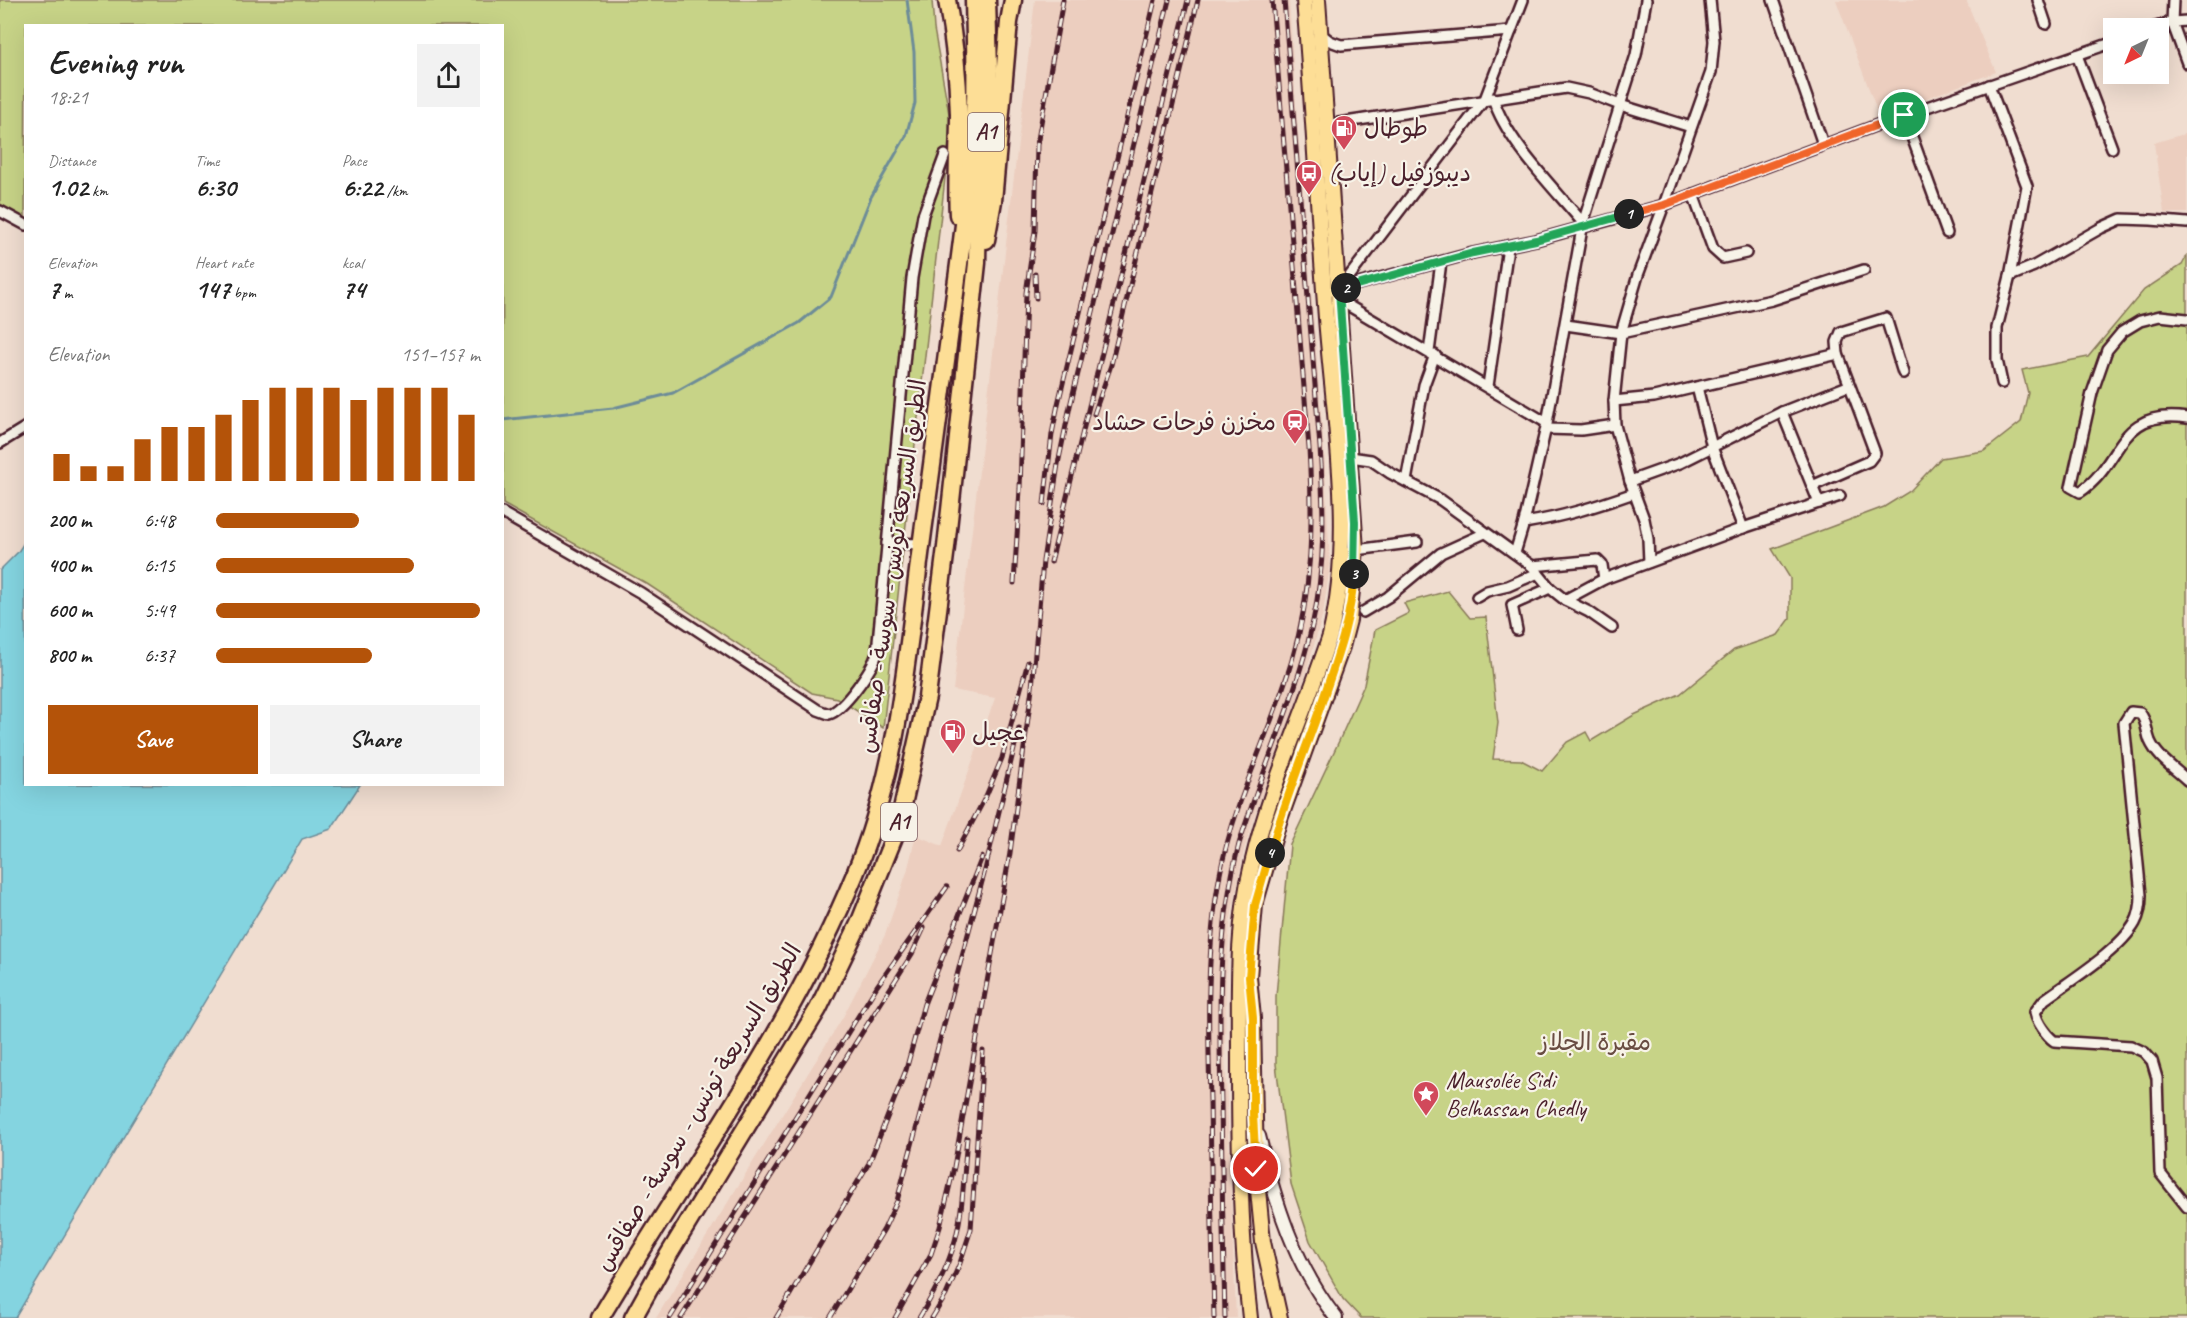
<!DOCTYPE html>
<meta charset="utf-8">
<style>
:root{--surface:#fff;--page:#f2f2f2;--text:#222;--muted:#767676;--accent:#b45309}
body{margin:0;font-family:Caveat,"Playpen Sans Arabic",sans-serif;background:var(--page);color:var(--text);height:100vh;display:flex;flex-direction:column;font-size:22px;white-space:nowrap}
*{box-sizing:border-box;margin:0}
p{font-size:20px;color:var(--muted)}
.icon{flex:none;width:33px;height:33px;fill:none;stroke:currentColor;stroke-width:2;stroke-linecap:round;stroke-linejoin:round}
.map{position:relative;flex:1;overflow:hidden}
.sheet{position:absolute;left:24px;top:24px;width:480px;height:762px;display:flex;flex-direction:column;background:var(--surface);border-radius:0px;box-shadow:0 6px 24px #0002}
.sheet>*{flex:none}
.needle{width:39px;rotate:223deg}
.tools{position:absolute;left:2103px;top:18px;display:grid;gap:12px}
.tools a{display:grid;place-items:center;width:66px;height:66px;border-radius:0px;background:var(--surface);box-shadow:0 6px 24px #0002;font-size:30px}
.pin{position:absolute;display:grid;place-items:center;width:51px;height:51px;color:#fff;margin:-26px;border:3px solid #fff;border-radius:50%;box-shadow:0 2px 6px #0007}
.km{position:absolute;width:30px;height:30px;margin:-15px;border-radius:50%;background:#222;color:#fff;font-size:16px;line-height:30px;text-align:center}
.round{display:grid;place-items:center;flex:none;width:63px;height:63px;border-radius:0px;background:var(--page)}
.overview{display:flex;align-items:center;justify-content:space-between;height:102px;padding:0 24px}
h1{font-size:33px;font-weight:700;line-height:45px}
.figures{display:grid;grid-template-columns:repeat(3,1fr);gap:9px;height:102px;padding:6px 24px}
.figures div{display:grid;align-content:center}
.figures b{font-size:26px;font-weight:700}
.figures small{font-size:16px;font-weight:400}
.figures p{font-size:16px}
.chart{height:168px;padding:12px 24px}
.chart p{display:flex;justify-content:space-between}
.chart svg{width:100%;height:108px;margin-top:6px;stroke:var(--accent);stroke-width:6}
.cta{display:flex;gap:12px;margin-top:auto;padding:12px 24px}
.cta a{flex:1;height:69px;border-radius:0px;background:var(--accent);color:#fff;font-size:24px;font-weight:700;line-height:69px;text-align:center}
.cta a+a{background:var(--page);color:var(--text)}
ul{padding:0 24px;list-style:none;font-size:20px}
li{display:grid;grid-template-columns:96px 72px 1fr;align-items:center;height:45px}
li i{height:15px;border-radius:8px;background:var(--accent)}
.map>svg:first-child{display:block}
.built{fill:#eccebf}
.green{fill:#c7d387;stroke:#887959;stroke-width:1.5}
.water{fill:#84d4e0;stroke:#6d8c98;stroke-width:1.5}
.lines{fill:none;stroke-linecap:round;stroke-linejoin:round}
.stream{stroke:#6d8c98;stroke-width:3}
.street-casing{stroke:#4a1f2b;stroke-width:14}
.secondary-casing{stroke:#4a1f2b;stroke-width:16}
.primary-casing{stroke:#4a1f2b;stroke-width:18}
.highway-casing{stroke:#4a1f2b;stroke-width:21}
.street{stroke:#f7f3e8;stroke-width:9}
.secondary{stroke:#f7f3e8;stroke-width:12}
.primary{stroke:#fdde96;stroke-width:14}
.highway{stroke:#fdde96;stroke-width:16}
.rail-casing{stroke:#4a1f2b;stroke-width:5}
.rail{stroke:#f7f3e8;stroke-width:3;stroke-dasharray:9;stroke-linecap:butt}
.split-1-casing{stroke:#fff;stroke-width:12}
.split-2-casing{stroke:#fff;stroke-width:12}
.split-3-casing{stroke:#fff;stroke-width:12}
.split-4-casing{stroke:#fff;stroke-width:12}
.split-5-casing{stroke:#fff;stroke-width:12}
.split-1{stroke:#f0652b;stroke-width:8}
.split-2{stroke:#22a559;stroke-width:8}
.split-3{stroke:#22a559;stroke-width:8}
.split-4{stroke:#f5b400;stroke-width:8}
.split-5{stroke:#f5b400;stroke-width:8}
.labels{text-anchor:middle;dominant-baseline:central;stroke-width:4.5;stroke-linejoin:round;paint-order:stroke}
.shield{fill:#f7f3e8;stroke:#7e5f64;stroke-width:1.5}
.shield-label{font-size:22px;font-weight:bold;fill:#4a1f2b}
.poi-label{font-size:24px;fill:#4a1f2b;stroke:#f7f3e8;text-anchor:start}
.street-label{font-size:24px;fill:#4a1f2b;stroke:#f7f3e8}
.park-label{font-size:24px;fill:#694c42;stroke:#f7f3e8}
</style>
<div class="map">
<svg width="2187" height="1318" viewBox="0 0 2187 1318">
<rect width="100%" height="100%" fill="#f0ddd0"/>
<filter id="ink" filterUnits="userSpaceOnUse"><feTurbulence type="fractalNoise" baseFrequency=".0167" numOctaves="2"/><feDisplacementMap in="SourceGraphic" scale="12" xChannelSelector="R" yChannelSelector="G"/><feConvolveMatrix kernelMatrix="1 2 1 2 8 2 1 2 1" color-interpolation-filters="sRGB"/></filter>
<g filter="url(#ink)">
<g class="built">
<path d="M1035 0H1289L1297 120 1324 447 1330 566 1323 613 1302 687 1254 817 1244 850 1230 923 1226 972 1225 1055 1236 1318H656L843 1017 885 935 907 872 916 835 942 846 995 698 953 690Z"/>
<path d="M1836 0H1966L1996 72 1879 116Z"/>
<path d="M2187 133V213H2164L2154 143Z"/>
</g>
<g class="green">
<path d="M0 0H932L934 29 951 125 883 728 837 698 812 693 647 584 503 504 502 26H26L25 220 0 204Z"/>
<path d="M2187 256V1318H1361L1343 1299 1310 1241 1291 1184 1276 1064V996L1290 845 1339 741 1364 685 1375 630 1409 613 1404 603 1448 591 1470 618 1486 617 1498 723 1493 759 1521 760 1542 771 1567 742 1586 732 1591 741 1634 715 1680 694 1734 650 1778 635 1790 619V578L1772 549 1884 507 1910 491 1941 458 1984 451 2021 422 2028 393 2022 370 2088 357 2144 290 2182 265Z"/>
</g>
<path class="water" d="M25 541 26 784 360 785 331 829 302 839 15 1318H0V570L18 552Z"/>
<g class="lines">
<path class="stream" d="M502 420 613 408 673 393 799 323 831 297 871 197 906 136 915 103 914 52 907 0"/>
<g class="street-casing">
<g id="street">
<path d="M1773 0 1823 144"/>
<path d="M2038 0 2046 24"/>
<path d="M2173 0 2172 22 2187 63"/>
<path d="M2153 28 2172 22 2187 21"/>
<path d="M1321 34 1330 41 1341 45 1511 31"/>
<path d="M2077 55 2112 148"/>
<path d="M1989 85 2027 186 2010 276 1997 328V360L2002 383"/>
<path d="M1493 98C1506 141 1554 188 1583 223"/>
<path d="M1904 115 1947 233"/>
<path d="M1326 125 1566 88 1589 93 1620 105 1691 127"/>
<path d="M1693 194 1713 249 1723 258 1746 253"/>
<path d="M0 211 26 225"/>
<path d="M2010 276 2034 266 2101 228 2121 219 2151 220 2187 223"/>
<path d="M1339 290 1485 99 1523 0"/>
<path d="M1332 291 1473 253 1536 240 1664 205 1904 115 2114 42"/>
<path d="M1339 300 1547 423"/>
<path d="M2187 319 2160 316 2140 321 2122 332 2107 350 2092 393 2071 487 2080 492C2124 463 2115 408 2187 418"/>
<path d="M1566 325 1621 333 1772 300 1864 270"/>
<path d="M1429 352 1441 262"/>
<path d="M1488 386 1508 247"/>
<path d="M1697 387 1712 447 1743 528"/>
<path d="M1614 401 1654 397 1838 354"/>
<path d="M1782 412 1819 503"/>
<path d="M1546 429 1581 430 1615 425"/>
<path d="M0 443 26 427"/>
<path d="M1350 457 1371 460 1390 473 1441 500 1532 566 1550 588 1565 600 1589 612 1612 628"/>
<path d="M1406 481 1424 385 1435 355"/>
<path d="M1630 481 1680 463 1782 412 1848 386"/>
<path d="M1812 486 1869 461 1875 453 1838 354 1837 342 1841 332 1886 318 1903 373"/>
<path d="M502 513 641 593 818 710 829 714C844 710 873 668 877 653L912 278 923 215 945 155"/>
<path d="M1524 523C1563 517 1597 506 1634 493"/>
<path d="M887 543 921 544"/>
<path d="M1356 550 1417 542"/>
<path d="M1515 553 1524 523 1547 423 1583 223 1636 55 1646 0"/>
<path d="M1649 562 1648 539 1644 519 1630 481 1615 425 1614 401 1621 333 1638 275 1664 205 1711 72 1714 41 1710 0"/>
<path d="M1532 566 1597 560 1602 565 1604 579"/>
<path d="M1477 597 1487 591 1508 586 1538 573"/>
<path d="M1565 600 1604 579 1743 528 1840 496"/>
<path d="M1363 612 1388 597 1441 553 1485 533"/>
<path d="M1517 630 1512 605 1550 588"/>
<path d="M2187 780C2174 768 2157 757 2150 741 2146 731 2147 721 2140 713L2131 712 2124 723 2125 733 2141 895C2141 905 2140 914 2135 923 2119 951 2071 980 2044 1000L2035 1012C2037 1022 2046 1035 2054 1041L2131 1046 2144 1052 2152 1061 2157 1078 2160 1173 2187 1207"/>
</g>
</g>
<g class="secondary-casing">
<path id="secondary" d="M1259 1136C1275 1201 1294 1264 1336 1318"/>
</g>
<g class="primary-casing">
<g id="primary">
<path d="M1250 1318C1240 1232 1239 1146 1239 1059 1239 993 1236 928 1252 864 1270 786 1305 712 1330 636 1355 532 1334 423 1326 318 1318 212 1313 106 1304 0"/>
<path d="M1280 1318 1263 1242 1256 1169 1253 1018 1249 977 1255 905 1279 822 1342 647 1349 620 1356 550 1318 0"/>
</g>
</g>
<g class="highway-casing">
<g id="highway">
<path d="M947 0C954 38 958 75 959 114 959 148 956 181 958 215"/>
<path d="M986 240 993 201 1009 22 1013 0"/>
<path d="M600 1318C687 1172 790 1032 855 874 902 761 908 637 925 517 934 445 944 373 954 301 962 243 970 185 974 126 977 85 975 42 974 0"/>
<path d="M633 1318 666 1259 818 1009 859 924 898 827 927 697 946 547 977 263 978 202 986 124 989 70 987 0"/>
</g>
</g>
<use href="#street" class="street"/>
<use href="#secondary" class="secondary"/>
<use href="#primary" class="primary"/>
<use href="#highway" class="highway"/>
<g class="rail-casing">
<g id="rail">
<path d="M1035 274 1036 298"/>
<path d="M1094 414 1111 365 1198 0"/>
<path d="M1044 504 1052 434 1058 404 1155 0"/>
<path d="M1051 562 1188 0"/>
<path d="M1014 583 1020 489 1026 293 1035 231 1037 145 1063 0"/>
<path d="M957 851 986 796 1002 758 1028 662"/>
<path d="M670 1318 877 986 947 887"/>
<path d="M681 1318 912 954 924 928"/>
<path d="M776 1318 869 1163 906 1070 924 1004 982 857"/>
<path d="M830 1318 884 1229 897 1201 984 874 1019 728"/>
<path d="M895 1318 931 1254 940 1227 954 1167 1010 853 1032 688 1043 561 1058 464 1070 406 1169 0"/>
<path d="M919 1318C936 1290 952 1260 958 1228 964 1199 964 1167 967 1138"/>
<path d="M932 1318 946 1295 960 1263 971 1229 983 1051"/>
<path d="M1214 1318C1212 1245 1211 1173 1210 1100 1208 1024 1206 949 1220 874 1234 800 1271 732 1292 660 1313 590 1313 520 1309 448L1272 0"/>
<path d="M1225 1318C1223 1246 1222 1175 1221 1103 1219 1014 1217 930 1239 844 1262 770 1295 700 1312 626 1326 566 1324 508 1320 447L1284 0"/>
</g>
</g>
<use href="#rail" class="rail"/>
</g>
</g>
<g class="lines" filter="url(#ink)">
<g class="split-1-casing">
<path id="split-1" d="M1629 214 1664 205 1904 115"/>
</g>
<g class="split-2-casing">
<path id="split-2" d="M1346 288 1473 253 1536 240 1629 214"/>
</g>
<g class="split-3-casing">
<path id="split-3" d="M1346 288 1339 290 1355 522 1354 574"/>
</g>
<g class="split-4-casing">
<path id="split-4" d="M1270 853C1284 803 1303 756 1320 708 1335 663 1351 622 1354 574"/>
</g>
<g class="split-5-casing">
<path id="split-5" d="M1256 1169 1253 1114V1018L1249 977 1255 905 1270 853"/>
</g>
<use href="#split-1" class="split-1"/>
<use href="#split-2" class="split-2"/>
<use href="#split-3" class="split-3"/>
<use href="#split-4" class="split-4"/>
<use href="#split-5" class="split-5"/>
</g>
<defs>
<g id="fuel-pin" transform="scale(1.35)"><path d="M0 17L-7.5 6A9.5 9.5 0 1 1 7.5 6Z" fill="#d1495b" stroke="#f7f3e8"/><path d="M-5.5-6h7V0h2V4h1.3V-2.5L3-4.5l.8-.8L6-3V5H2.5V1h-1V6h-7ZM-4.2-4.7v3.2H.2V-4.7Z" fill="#fff"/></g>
<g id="bus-pin" transform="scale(1.35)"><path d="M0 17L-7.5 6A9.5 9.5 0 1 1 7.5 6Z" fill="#d1495b" stroke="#f7f3e8"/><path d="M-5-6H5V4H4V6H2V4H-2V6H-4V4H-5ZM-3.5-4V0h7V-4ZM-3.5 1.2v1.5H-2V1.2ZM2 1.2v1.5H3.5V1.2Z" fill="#fff"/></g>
<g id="station-pin" transform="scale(1.35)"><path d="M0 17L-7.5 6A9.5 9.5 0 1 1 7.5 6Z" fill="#d1495b" stroke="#f7f3e8"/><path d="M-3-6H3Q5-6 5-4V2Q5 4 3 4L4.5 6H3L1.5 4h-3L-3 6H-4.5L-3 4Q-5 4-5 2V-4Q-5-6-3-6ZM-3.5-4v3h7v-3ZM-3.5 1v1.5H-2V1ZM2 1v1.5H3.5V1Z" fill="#fff"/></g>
<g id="sight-pin" transform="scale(1.35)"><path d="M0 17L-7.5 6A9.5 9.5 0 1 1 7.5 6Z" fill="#d1495b" stroke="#f7f3e8"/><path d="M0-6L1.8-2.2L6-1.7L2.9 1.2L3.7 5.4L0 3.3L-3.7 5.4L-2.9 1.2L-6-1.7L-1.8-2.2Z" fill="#fff"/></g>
</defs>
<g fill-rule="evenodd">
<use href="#fuel-pin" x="1344" y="128"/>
<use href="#bus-pin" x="1309" y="173"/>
<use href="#station-pin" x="1295" y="422"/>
<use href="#fuel-pin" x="953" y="732"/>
<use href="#sight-pin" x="1426" y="1094"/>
</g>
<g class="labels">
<g class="shield">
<rect x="968" y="113" width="36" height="38" rx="4.5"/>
<rect x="881" y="803" width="36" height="38" rx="4.5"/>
</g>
<g class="shield-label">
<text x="986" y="132">A1</text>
<text x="899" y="822">A1</text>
</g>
<g class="poi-label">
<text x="1364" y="128">طوطال</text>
<text x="1328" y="173">ديبوزفيل (إياب)</text>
<text x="1276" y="422" text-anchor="end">مخزن فرحات حشاد</text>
<text x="972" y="732">عجيل</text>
<text x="1446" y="1080">Mausolée Sidi<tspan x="1446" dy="28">Belhassan Chedly</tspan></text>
</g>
<g class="street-label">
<text transform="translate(892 566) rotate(-82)">الطريق السريعة تونس - سوسة - صفاقس</text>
<text transform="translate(698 1107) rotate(-59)">الطريق السريعة تونس - سوسة - صفاقس</text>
</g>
<g class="park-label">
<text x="1595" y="1042">مقبرة الجلاز</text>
</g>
</g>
</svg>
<div class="tools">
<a><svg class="needle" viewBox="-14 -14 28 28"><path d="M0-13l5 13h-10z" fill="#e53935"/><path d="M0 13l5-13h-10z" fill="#767676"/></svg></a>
</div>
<div class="pin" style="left:1904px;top:115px;background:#1e9e55"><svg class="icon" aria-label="arrive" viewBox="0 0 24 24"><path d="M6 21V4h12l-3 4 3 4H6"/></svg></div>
<div class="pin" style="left:1256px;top:1169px;background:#d93025"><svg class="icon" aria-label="check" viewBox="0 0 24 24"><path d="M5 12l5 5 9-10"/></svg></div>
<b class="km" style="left:1629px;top:214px">1</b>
<b class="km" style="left:1346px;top:288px">2</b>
<b class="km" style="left:1354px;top:574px">3</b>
<b class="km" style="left:1270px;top:853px">4</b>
<section class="sheet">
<div class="overview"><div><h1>Evening run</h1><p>18:21</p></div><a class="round"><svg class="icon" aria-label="share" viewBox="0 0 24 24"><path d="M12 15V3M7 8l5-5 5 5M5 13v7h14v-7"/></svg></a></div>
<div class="figures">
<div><p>Distance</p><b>1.02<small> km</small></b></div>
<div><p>Time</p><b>6:30</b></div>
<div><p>Pace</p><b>6:22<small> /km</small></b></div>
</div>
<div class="figures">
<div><p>Elevation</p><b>7<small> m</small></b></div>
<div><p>Heart rate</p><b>147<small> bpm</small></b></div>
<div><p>kcal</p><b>74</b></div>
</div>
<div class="chart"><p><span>Elevation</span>151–157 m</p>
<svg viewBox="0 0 160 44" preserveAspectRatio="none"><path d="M5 44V33M15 44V38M25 44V38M35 44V27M45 44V22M55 44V22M65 44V17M75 44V11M85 44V6M95 44V6M105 44V6M115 44V11M125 44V6M135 44V6M145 44V6M155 44V17"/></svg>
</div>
<ul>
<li><b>200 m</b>6:48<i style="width:54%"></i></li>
<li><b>400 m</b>6:15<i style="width:75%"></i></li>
<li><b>600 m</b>5:49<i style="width:100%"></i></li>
<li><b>800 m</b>6:37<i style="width:59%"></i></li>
</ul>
<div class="cta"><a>Save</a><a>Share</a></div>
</section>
</div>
